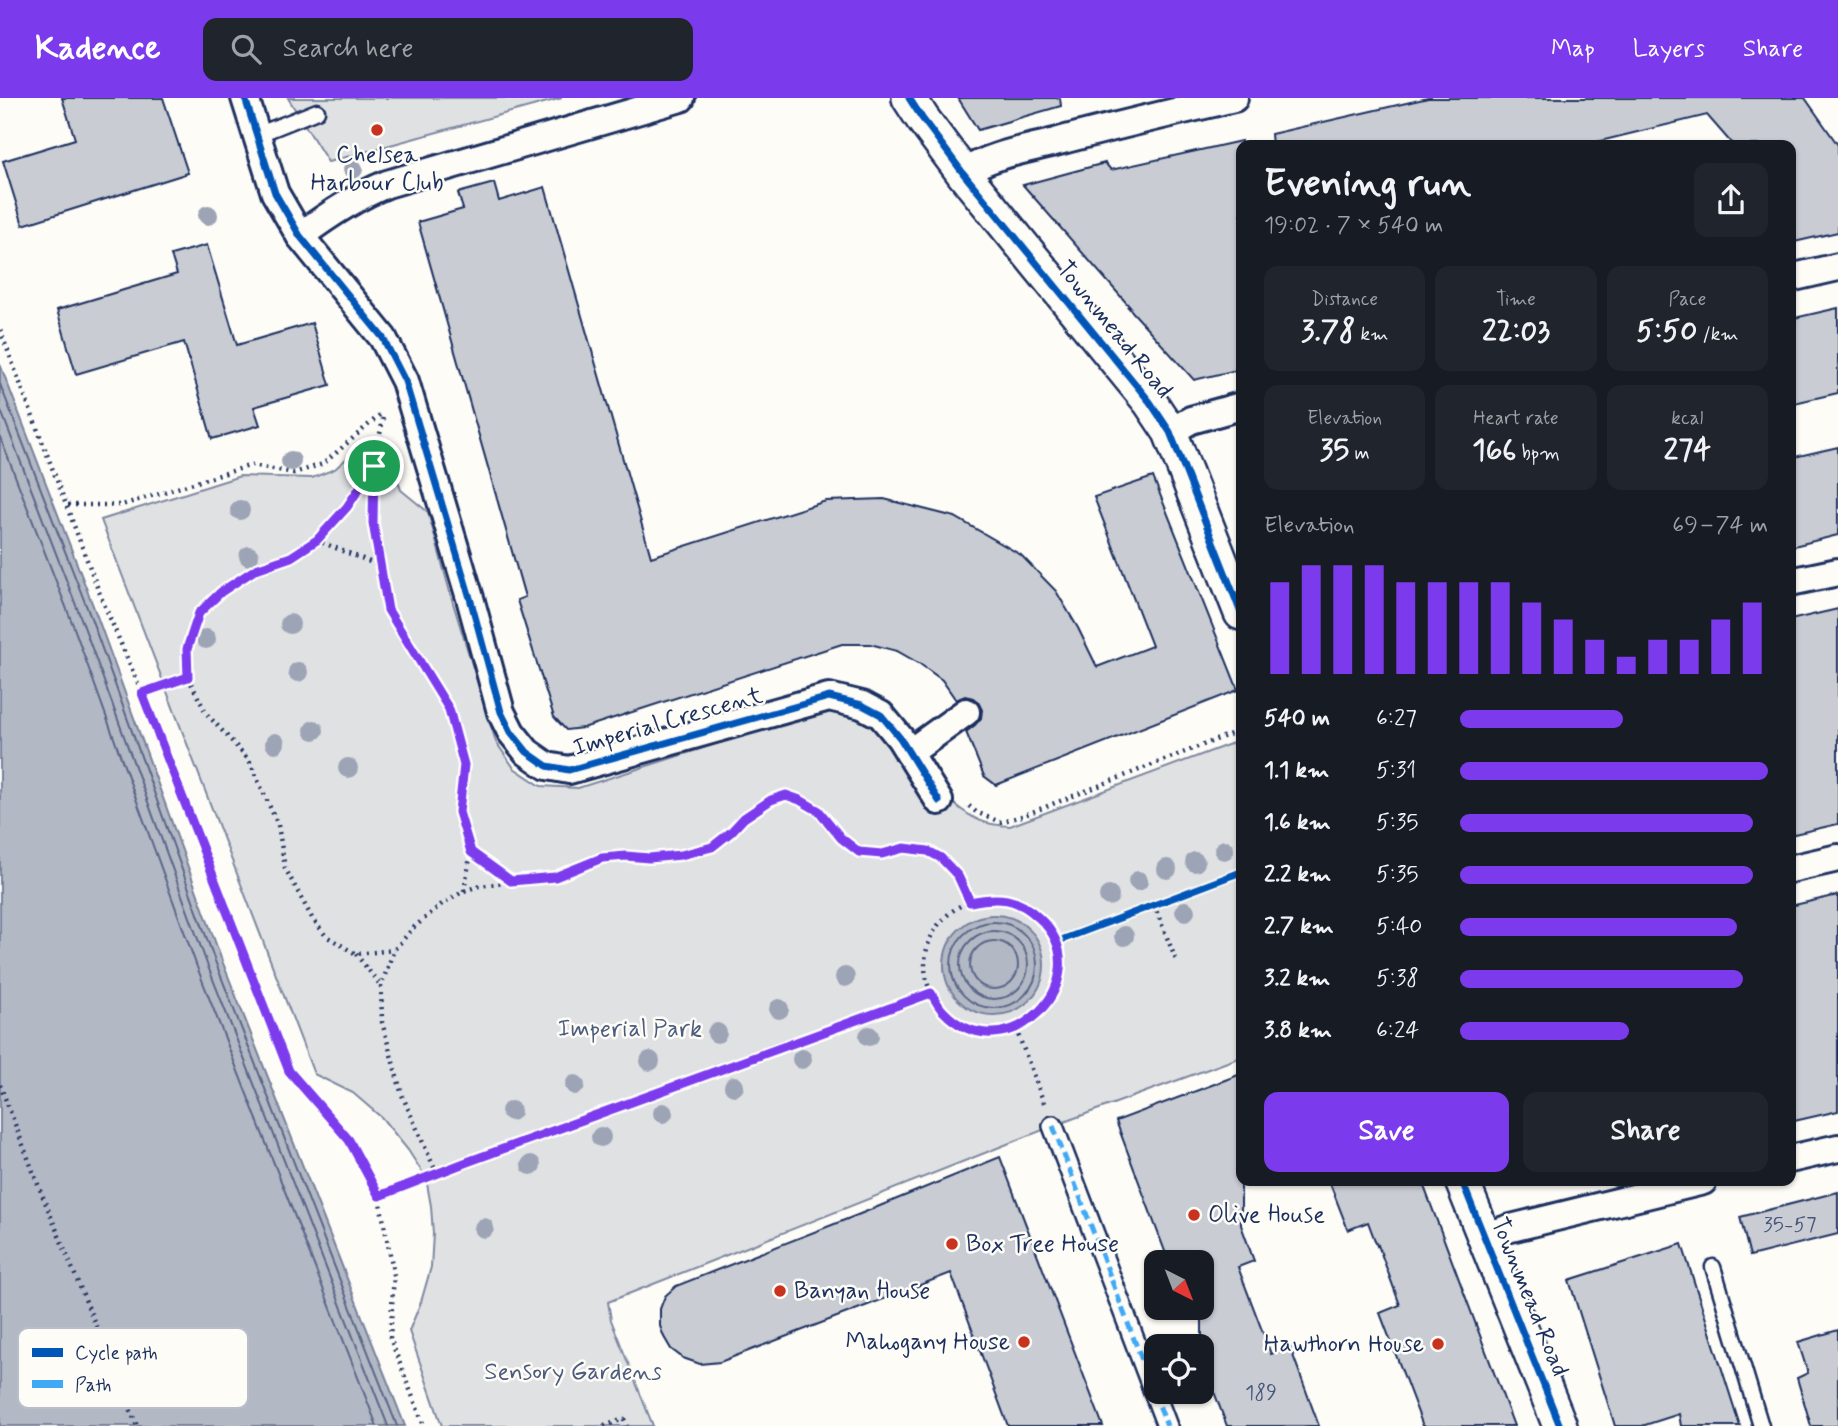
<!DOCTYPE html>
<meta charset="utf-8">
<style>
:root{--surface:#171b24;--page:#20242c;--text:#f1f3f6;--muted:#9ea1a6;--accent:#7c3aed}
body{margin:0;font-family:Mynerve,sans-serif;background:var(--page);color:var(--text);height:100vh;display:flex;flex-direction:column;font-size:26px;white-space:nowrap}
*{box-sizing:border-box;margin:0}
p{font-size:23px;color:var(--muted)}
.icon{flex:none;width:38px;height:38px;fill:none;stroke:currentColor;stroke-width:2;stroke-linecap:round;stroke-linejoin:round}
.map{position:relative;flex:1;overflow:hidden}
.drawer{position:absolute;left:1236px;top:42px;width:560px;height:1046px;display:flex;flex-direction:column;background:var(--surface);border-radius:14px;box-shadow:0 2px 5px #0004}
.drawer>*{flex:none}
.needle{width:46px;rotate:138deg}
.buttons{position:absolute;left:1144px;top:1152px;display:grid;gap:14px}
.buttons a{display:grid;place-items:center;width:70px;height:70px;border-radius:14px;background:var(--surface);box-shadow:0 2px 5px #0004;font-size:35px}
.pin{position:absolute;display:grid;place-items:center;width:60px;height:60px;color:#fff;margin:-30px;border:4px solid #fff;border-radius:50%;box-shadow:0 2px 7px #0007}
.round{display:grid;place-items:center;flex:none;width:74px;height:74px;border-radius:14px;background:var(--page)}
.head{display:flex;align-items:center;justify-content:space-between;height:119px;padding:0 28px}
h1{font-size:38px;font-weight:700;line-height:52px}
.figures{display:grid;grid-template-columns:repeat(3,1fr);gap:10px;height:119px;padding:7px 28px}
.figures div{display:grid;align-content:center;border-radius:14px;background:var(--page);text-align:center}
.figures b{font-size:30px;font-weight:700}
.figures small{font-size:19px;font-weight:400}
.figures p{font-size:19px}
.chart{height:196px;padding:14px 28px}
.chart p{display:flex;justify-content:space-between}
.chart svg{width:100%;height:126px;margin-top:7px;stroke:var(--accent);stroke-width:6}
.button{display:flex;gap:14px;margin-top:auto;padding:14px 28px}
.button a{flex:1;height:80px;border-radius:14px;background:var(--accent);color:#fff;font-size:28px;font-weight:700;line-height:80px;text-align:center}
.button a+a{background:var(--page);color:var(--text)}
ul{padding:0 28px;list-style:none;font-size:23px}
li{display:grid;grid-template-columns:112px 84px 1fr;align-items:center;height:52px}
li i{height:18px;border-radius:9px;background:var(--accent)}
header{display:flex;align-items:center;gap:42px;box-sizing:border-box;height:98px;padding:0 35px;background:var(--accent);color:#fff}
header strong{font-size:33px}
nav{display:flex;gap:38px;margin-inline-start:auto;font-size:24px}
.search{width:490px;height:63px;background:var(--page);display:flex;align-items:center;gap:18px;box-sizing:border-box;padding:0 24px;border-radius:14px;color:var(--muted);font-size:26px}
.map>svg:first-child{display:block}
.green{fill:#e0e1e3;stroke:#7e88a0;stroke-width:2}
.water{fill:#b3b8c5;stroke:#76819c;stroke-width:2}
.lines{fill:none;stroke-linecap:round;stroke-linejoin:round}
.shore{stroke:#586687;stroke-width:2}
.building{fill:#c9ccd3;stroke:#1b2f5e;stroke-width:2}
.service-casing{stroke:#1b2f5e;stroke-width:19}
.pedestrian-casing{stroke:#1b2f5e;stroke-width:24}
.minor-casing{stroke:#1b2f5e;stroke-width:32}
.tertiary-casing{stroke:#1b2f5e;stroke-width:38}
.path{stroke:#1b2f5e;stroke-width:4.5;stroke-dasharray:2 5;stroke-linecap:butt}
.service{stroke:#fdfcf7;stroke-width:14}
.pedestrian{stroke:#fdfcf7;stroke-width:19}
.minor{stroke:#fdfcf7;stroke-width:26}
.tertiary{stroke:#fdfcf7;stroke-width:33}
.quiet{stroke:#3fa9f5;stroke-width:5;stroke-dasharray:10 5;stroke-linecap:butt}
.cycleway-casing{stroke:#fdfcf7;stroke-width:11}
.cycleway{stroke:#0057b8;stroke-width:7}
.tree{fill:#9ca4b5}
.route-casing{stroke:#fff;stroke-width:14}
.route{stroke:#7c3aed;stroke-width:9}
.poi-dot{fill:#c8321e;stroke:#fdfcf7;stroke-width:2.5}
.labels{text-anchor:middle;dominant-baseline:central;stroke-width:5;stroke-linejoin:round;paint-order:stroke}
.number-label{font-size:21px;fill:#46567b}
.poi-label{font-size:24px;fill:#1b2f5e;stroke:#fdfcf7;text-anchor:start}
.street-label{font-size:24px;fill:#1b2f5e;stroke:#fdfcf7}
.park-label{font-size:24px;fill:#4c5c7f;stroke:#fdfcf7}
.key{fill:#fdfcf7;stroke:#b9bec9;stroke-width:2}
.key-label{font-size:19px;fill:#1b2f5e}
</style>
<header>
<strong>Kadence</strong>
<div class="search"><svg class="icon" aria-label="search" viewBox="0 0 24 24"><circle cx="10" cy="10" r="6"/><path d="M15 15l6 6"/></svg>Search here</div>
<nav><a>Map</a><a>Layers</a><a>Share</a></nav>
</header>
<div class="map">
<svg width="1838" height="1328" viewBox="0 0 1838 1328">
<rect width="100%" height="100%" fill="#fdfcf7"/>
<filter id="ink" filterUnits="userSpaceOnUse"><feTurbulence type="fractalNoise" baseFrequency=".0143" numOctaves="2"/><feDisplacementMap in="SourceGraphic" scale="14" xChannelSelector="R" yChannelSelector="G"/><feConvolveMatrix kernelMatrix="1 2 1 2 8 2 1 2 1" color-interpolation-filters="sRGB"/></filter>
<g filter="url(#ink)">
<g class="green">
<path d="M288 0H562L328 64Z"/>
<path d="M369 340 389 353 401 392 428 414 453 505 496 644 514 670 541 688 578 690 817 614C826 614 836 612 845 614 881 621 914 688 933 717L954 706C974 722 985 727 1010 728L1241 642V959L1053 1028 608 1204 611 1222 653 1328H442L409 1233 421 1204 431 1169 433 1136 431 1108 426 1080 408 1052 382 1020 353 995 314 976 101 422 240 378 312 380 335 371Z"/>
</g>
<g class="water">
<path d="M0 266 97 518 221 860 405 1328H0Z"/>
<circle cx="994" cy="867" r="50"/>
</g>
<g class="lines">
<g class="shore">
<path d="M0 286 91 520 215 863 397 1328"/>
<path d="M0 310 82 523 207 866 388 1328"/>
<path d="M0 339 73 527 197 869 377 1328"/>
<circle cx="994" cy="867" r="43"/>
<circle cx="994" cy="867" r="34"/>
<circle cx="994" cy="867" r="24"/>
</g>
</g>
<g class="building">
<path d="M62 0H163L188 75 23 127 3 63 75 41Z"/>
<path d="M958 0H1060L1061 8 978 32Z"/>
<path d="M1428 0H1805L1838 47V134L1790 145V47H1733L1707 17 1584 47H1272L1271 36Z"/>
<path d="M1241 43V271L1194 282 1128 209H1130L1023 87 1105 65 1111 72Z"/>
<path d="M494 85 499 103 545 89 651 459 826 403 884 401 955 419 1021 457 1056 493 1078 530 1097 569 1152 548 1094 399 1153 379 1238 592 996 687 984 678 966 634 975 627 981 620 982 612 978 604 973 600 965 598 956 602 942 582 920 566 897 553 870 546H842L583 630 566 632 554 619 517 502 525 499 418 124 463 111 458 95Z"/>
<path d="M207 147 237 247 312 225 330 287 254 309 260 327 212 341 184 244 76 276 57 212 177 176 171 157Z"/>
<path d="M1838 210V295L1790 306V221Z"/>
<path d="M1838 349V437L1790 449V360Z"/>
<path d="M1838 511V726L1790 737V522Z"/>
<path d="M1838 797V1013L1790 1024V808Z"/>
<path d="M1241 976V1127L1254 1163 1238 1169 1271 1256 1290 1249 1319 1328H1227L1202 1262V1213L1189 1218 1186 1209H1202V1164H1169L1116 1023Z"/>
<path d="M1000 1059 1103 1328H1008L951 1175 720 1264 700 1266 683 1260 671 1251 664 1239 660 1228V1211L665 1198 676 1188 860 1116Z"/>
<path d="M1329 1083H1422L1514 1328H1423L1380 1215 1400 1207 1378 1147 1377 1148 1368 1124 1348 1132Z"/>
<path d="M1838 1094V1136L1750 1158 1740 1119Z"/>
<path d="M1682 1146 1740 1328H1681L1679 1316 1642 1328H1615L1569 1182Z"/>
<path d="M1838 1232V1328H1811L1797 1280 1808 1275 1798 1244Z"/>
</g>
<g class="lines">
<g class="service-casing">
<g id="service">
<path d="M257 37 317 13"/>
<path d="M1713 1169 1761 1328"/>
</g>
</g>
<g class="pedestrian-casing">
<path id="pedestrian" d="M1053 1028 1167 1328"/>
</g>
<g class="minor-casing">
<g id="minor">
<path d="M245 0 275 95 300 138 383 240 405 283 470 500 501 614 511 634 527 654 547 668 569 672 829 599 862 607 881 617 900 640 939 703"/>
<path d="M963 75C990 57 1024 52 1055 44 1114 28 1175 14 1234 0"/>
<path d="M300 138C328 117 355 99 387 86L681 0"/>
<path d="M1790 180 1838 169"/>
<path d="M1170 334 1191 322 1241 308"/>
<path d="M1790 484 1838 474"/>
<path d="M909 655 966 614"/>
<path d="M1790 771 1838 760"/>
<path d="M1790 1061 1838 1050"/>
<path d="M1484 1139 1507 1131 1703 1083"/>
</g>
</g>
<g class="tertiary-casing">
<g id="tertiary">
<path d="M909 0 922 20 963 75 1150 304 1170 334 1241 515"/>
<path d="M1462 1083 1560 1328"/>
</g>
</g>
<g class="path">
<path d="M0 232 101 499 142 595 289 973 349 1042 379 1099 394 1177 390 1240 424 1328"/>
<path d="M383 320 374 368 373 425 388 512 449 611 463 667 459 714 471 754 511 782"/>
<path d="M68 407H122L252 367 294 375 323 366 382 315"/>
<path d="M316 442 380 468"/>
<path d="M188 579 187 551 199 515 221 494 256 471 291 459 316 442 347 409 374 368"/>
<path d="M142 595 188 579 206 615 249 662 278 727 285 770 312 820 326 838 356 856 394 852"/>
<path d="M969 708 976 714 1000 724 1022 718 1241 632"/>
<path d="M464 793 471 754"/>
<circle cx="992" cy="867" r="67"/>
<path d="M1154 807 1176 862"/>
<path d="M1056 844 1241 774"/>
<path d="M356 856 381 888"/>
<path d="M1016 931 1044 1005"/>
<path d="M0 987 41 1094 137 1328"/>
<path d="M437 1076 402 997 382 924 381 888 394 852 413 830 442 806 464 793 479 788 555 779 602 760 626 758 649 760 681 757 712 749 731 734 744 720 771 702 786 697 799 702 819 713 841 740 859 753 882 756 904 750 928 753 941 760 958 778 969 804"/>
<path d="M379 1099 467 1064 931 895"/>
<path d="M604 1328 624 1321 627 1328"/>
</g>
<use href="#service" class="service"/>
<use href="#pedestrian" class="pedestrian"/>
<use href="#minor" class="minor"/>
<use href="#tertiary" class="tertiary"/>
<path class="quiet" d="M1053 1028 1167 1328"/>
<g class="cycleway-casing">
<g id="cycleway">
<path d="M245 0 275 95 300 138 383 240 405 283 470 500 501 614 511 634 527 654 547 668 569 672 829 599 862 607 881 617 900 640 939 703"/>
<path d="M909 0 922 20 963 75 1150 304 1170 334 1241 515"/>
<path d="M1056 844 1241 774"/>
<path d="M1462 1083 1560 1328"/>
<path d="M379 1099 467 1064 931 895"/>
</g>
</g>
<use href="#cycleway" class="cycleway"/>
</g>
<g class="tree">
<circle cx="353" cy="71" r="10"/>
<circle cx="208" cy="117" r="10"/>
<circle cx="291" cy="363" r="10"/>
<circle cx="240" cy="412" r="10"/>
<circle cx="249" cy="458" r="10"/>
<circle cx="290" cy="526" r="10"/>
<circle cx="206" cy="541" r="10"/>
<circle cx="298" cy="574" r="10"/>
<circle cx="314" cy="632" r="10"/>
<circle cx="275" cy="645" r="10"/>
<circle cx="348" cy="670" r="10"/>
<circle cx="1224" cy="752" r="10"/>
<circle cx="1195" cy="764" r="10"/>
<circle cx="1167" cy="771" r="10"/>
<circle cx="1138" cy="783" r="10"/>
<circle cx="1109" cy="798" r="10"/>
<circle cx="1185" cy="813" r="10"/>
<circle cx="1124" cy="838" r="10"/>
<circle cx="845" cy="879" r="10"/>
<circle cx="779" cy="911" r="10"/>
<circle cx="717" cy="935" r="10"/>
<circle cx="869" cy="938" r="10"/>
<circle cx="802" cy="961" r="10"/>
<circle cx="650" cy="963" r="10"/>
<circle cx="575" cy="987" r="10"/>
<circle cx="734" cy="988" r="10"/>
<circle cx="511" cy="1013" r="10"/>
<circle cx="663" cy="1015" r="10"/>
<circle cx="601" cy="1039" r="10"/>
<circle cx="531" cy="1067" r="10"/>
<circle cx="484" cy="1130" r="10"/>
</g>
</g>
<g class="lines" filter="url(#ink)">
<g class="route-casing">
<path id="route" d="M374 368 373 425 388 512 449 611 464 667 459 714 471 754 511 783 555 779 602 760 626 758 649 760 681 757 712 749 731 734 744 720 771 702 786 697 800 702 819 713 841 740 859 754 882 756 904 750 928 753 941 760 958 778 970 804C998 798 1017 799 1039 820 1104 879 1006 980 943 913 938 908 935 901 931 895L467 1064 379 1098 349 1042 289 973 142 595 188 579 187 551 199 515 221 494 256 471 291 459 317 442 347 409Z"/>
</g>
<use href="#route" class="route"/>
</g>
<g class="poi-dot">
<circle cx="377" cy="32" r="7"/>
<circle cx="1194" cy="1117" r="7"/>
<circle cx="952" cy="1146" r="7"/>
<circle cx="780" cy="1193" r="7"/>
<circle cx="1024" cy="1244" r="7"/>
<circle cx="1438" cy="1246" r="7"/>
</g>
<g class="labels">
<g class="number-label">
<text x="1790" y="1127">35-57</text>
<text x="1261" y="1295">189</text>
</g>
<g class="poi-label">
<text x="377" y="57" text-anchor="middle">Chelsea<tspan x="377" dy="28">Harbour Club</tspan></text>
<text x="1208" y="1117">Olive House</text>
<text x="966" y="1146">Box Tree House</text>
<text x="794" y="1193">Banyan House</text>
<text x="1010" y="1244" text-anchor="end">Mahogany House</text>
<text x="1424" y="1246" text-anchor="end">Hawthorn House</text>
</g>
<g class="street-label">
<text transform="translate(1114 232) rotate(51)">Townmead Road</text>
<text transform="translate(668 624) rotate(-16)">Imperial Crescent</text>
<text transform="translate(1529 1199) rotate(68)">Townmead Road</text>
</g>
<g class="park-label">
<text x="630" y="931">Imperial Park</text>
<text x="573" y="1274">Sensory Gardens</text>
</g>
</g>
<rect x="18" y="1230" width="230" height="80" rx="10" class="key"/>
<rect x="32" y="1250" width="31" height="9" fill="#0057b8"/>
<rect x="32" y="1282" width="31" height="8" fill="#3fa9f5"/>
<g class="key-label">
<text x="75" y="1261">Cycle path</text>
<text x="75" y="1293">Path</text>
</g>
</svg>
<div class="buttons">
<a><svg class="needle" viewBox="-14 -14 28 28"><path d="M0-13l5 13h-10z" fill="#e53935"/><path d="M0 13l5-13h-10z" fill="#9ea1a6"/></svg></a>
<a><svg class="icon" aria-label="locate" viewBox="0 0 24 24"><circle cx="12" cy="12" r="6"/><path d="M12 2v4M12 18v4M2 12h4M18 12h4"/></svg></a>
</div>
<div class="pin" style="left:374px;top:368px;background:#1e9e55"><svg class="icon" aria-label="arrive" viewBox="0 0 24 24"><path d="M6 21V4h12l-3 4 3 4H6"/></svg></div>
<section class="drawer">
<div class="head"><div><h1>Evening run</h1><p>19:02 · 7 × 540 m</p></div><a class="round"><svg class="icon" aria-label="share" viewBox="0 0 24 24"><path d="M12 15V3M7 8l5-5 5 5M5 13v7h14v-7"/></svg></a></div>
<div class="figures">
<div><p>Distance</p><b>3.78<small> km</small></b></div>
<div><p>Time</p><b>22:03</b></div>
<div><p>Pace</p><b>5:50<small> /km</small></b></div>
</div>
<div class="figures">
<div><p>Elevation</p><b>35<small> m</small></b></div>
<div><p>Heart rate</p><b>166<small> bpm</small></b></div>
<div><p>kcal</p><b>274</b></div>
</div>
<div class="chart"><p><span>Elevation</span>69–74 m</p>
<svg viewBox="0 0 160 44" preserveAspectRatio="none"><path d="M5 44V12M15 44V6M25 44V6M35 44V6M45 44V12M55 44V12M65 44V12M75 44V12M85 44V19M95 44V25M105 44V32M115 44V38M125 44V32M135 44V32M145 44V25M155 44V19"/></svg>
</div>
<ul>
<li><b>540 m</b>6:27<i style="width:53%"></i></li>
<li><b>1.1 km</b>5:31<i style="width:100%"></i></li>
<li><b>1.6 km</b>5:35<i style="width:95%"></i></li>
<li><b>2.2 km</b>5:35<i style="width:95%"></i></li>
<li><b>2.7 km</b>5:40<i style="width:90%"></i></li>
<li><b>3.2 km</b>5:38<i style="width:92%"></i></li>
<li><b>3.8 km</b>6:24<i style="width:55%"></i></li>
</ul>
<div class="button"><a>Save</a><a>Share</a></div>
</section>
</div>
